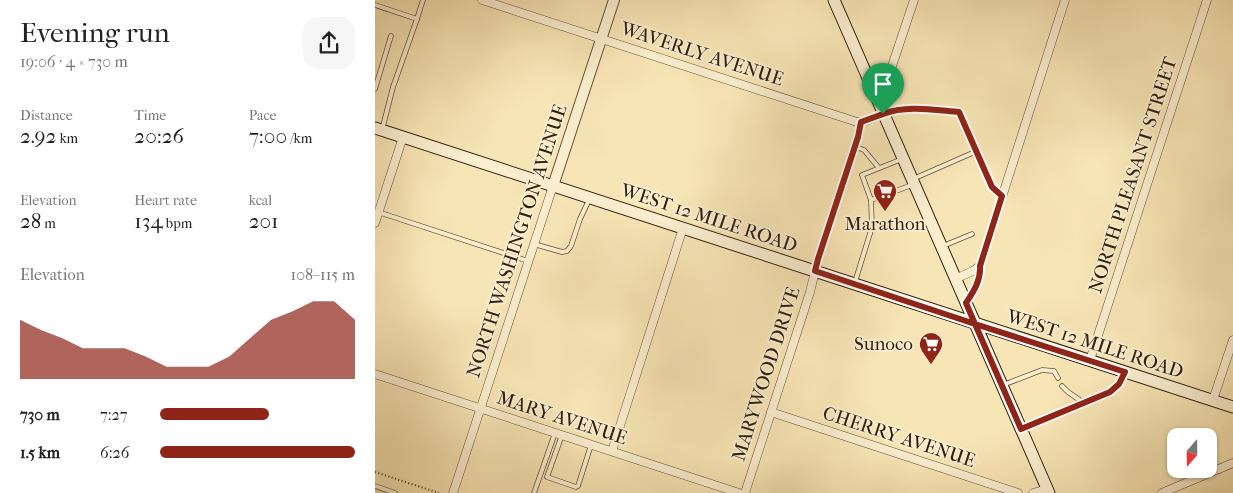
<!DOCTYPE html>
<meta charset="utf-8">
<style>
:root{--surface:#fff;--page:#f6f6f6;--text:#222;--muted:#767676;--accent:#8f2418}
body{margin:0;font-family:"IM FELL French Canon",serif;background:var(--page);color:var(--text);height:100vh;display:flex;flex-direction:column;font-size:19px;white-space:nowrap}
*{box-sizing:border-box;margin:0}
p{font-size:16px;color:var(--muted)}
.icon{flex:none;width:28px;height:28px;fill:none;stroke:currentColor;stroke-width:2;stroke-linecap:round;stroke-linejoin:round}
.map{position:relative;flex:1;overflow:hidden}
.details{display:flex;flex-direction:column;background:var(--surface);width:375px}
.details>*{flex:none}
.needle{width:32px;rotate:200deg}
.controls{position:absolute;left:792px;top:428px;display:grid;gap:10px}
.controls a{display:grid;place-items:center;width:50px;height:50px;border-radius:10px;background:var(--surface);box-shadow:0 1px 4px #0004;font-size:25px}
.pin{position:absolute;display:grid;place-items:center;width:42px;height:42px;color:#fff;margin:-51px -21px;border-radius:50% 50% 50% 0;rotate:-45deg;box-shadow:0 0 5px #0007}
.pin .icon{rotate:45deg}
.round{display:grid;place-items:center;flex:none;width:52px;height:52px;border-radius:15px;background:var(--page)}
.head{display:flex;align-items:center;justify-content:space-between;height:85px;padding:0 20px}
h1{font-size:28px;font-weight:600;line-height:38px}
.figures{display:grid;grid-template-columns:repeat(3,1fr);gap:8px;height:85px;padding:5px 20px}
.figures div{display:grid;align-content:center}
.figures b{font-size:21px;font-weight:600}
.figures small{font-size:14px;font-weight:400}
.figures p{font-size:14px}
.chart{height:140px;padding:10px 20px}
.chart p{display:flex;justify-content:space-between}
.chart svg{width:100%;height:90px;margin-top:5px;fill:var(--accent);opacity:.7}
ul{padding:0 20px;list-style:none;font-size:16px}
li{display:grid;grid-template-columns:80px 60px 1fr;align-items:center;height:38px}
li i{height:12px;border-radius:6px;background:var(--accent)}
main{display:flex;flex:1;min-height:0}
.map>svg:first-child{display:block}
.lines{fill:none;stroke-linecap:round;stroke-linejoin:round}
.service-casing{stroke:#60513a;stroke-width:5.5}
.minor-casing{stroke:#60513a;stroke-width:9}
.tertiary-casing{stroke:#60513a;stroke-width:12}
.secondary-casing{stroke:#2e2011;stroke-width:13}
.path{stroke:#2e2011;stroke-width:2;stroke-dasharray:1 2.5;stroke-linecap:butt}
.service{stroke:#faeecf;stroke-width:4}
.minor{stroke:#faeecf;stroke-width:8}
.tertiary{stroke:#faeecf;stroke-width:10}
.secondary{stroke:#faeecf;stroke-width:11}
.route-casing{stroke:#fff;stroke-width:10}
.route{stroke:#8f2418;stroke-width:6}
.labels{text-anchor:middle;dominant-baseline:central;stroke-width:4;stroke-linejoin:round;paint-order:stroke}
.street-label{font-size:19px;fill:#2e2011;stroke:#faeecf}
.poi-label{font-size:19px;fill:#2e2011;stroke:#faeecf}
</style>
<main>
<section class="details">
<div class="head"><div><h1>Evening run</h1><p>19:06 · 4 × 730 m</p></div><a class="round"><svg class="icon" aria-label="share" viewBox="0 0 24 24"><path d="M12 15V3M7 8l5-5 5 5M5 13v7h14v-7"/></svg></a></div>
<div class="figures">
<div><p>Distance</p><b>2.92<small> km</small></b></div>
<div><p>Time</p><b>20:26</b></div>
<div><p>Pace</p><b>7:00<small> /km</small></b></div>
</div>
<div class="figures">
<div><p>Elevation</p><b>28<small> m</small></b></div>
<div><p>Heart rate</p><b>134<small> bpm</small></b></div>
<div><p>kcal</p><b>201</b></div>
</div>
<div class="chart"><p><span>Elevation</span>108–115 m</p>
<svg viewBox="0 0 160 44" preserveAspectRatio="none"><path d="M0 44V15L10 20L20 24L30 29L40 29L50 29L60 33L70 38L80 38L90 38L100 33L110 24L120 15L130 11L140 6L150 6L160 15V44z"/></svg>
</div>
<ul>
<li><b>730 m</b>7:27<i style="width:56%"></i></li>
<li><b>1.5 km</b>6:26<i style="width:100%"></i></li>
</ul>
</section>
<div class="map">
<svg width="858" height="493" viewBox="0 0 858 493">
<rect width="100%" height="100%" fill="#f8e5b5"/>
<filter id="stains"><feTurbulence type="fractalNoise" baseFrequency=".004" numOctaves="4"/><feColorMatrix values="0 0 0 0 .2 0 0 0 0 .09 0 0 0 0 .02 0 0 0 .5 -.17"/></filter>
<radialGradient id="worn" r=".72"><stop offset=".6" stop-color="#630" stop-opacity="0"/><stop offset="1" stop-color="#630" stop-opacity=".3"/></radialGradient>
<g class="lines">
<g class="service-casing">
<g id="service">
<path d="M0 5 42 19 18 87 7 130"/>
<path d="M42 19 48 0"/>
<path d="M0 89 16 36"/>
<path d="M510 113C532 104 560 110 584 112L617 187 627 196"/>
<path d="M481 147 489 150 504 168"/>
<path d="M538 179 602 151"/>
<path d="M496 200 487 175 527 159"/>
<path d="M3 212 153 261"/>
<path d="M159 244 187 252 192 251 196 246 205 219 214 200"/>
<path d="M568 246 597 234"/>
<path d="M480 282 497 227 496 200 537 185"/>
<path d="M628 385 667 370 679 371 683 378"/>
<path d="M687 386 693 392 709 403"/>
<path d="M647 428 735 392 744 384 749 374"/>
<path d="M187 435 172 477 201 487 203 486 216 445"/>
<path d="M0 486 20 493"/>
<path d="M159 493 180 433"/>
</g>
</g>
<g class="minor-casing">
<g id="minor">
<path d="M107 0 482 122H489L507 114"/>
<path d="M496 86 510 78 516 69 539 0"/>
<path d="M0 223 28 137"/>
<path d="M580 279 598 271 605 266"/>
<path d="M591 303C599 291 606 280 605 266L690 0"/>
<path d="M715 360 832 0"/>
<path d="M0 374 364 493"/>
<path d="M838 400 858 340"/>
<path d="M396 412 643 493"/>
<path d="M237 451 308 228"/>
<path d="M78 493 178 186"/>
<path d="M370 493 435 292 443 259 483 137 486 122"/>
<path d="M658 493 672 489"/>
<path d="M787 493 858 463"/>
</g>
</g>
<g class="tertiary-casing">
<path id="tertiary" d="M178 186 239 0"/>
</g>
<g class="secondary-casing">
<g id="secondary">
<path d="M459 0 674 493"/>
<path d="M0 128 858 407"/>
</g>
</g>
<path class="path" d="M0 472 64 493"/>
<use href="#service" class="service"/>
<use href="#minor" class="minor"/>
<use href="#tertiary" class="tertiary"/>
<use href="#secondary" class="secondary"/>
</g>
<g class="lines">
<g class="route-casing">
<path id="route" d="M508 114 486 122 483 137 443 259 440 271 600 324 646 429 735 392 744 384 750 372 600 324 591 303C599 291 606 280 605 266L627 196 617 187 584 112C559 110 531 105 508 114"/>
</g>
<use href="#route" class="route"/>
</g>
<defs>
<g id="supermarket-pin" transform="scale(1.25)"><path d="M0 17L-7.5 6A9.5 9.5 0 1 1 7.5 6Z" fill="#8f2418" stroke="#faeecf"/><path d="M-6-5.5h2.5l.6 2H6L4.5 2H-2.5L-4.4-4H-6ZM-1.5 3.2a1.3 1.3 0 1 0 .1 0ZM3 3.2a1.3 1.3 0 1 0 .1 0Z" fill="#fff"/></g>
</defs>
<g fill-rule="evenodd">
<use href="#supermarket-pin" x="510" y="191"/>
<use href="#supermarket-pin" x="556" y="344"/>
</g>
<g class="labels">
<g class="street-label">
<text transform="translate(327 54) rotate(18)">WAVERLY AVENUE</text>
<text transform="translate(758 175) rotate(-72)">NORTH PLEASANT STREET</text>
<text transform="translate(334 218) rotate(18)">WEST 12 MILE ROAD</text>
<text transform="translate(142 241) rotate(-72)">NORTH WASHINGTON AVENUE</text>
<text transform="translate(720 344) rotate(18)">WEST 12 MILE ROAD</text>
<text transform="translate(391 374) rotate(-72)">MARYWOOD DRIVE</text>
<text transform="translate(187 418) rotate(18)">MARY AVENUE</text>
<text transform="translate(524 437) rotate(18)">CHERRY AVENUE</text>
</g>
<g class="poi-label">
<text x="510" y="224">Marathon</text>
<text x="538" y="344" text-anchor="end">Sunoco</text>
</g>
</g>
<rect width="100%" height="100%" filter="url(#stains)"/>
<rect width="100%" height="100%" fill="url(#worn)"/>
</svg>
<div class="controls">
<a><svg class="needle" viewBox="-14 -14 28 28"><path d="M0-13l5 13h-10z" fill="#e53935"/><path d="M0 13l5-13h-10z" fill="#767676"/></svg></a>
</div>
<div class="pin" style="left:508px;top:114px;background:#1e9e55"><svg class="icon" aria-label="arrive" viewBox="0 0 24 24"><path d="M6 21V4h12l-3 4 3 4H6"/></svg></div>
</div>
</main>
